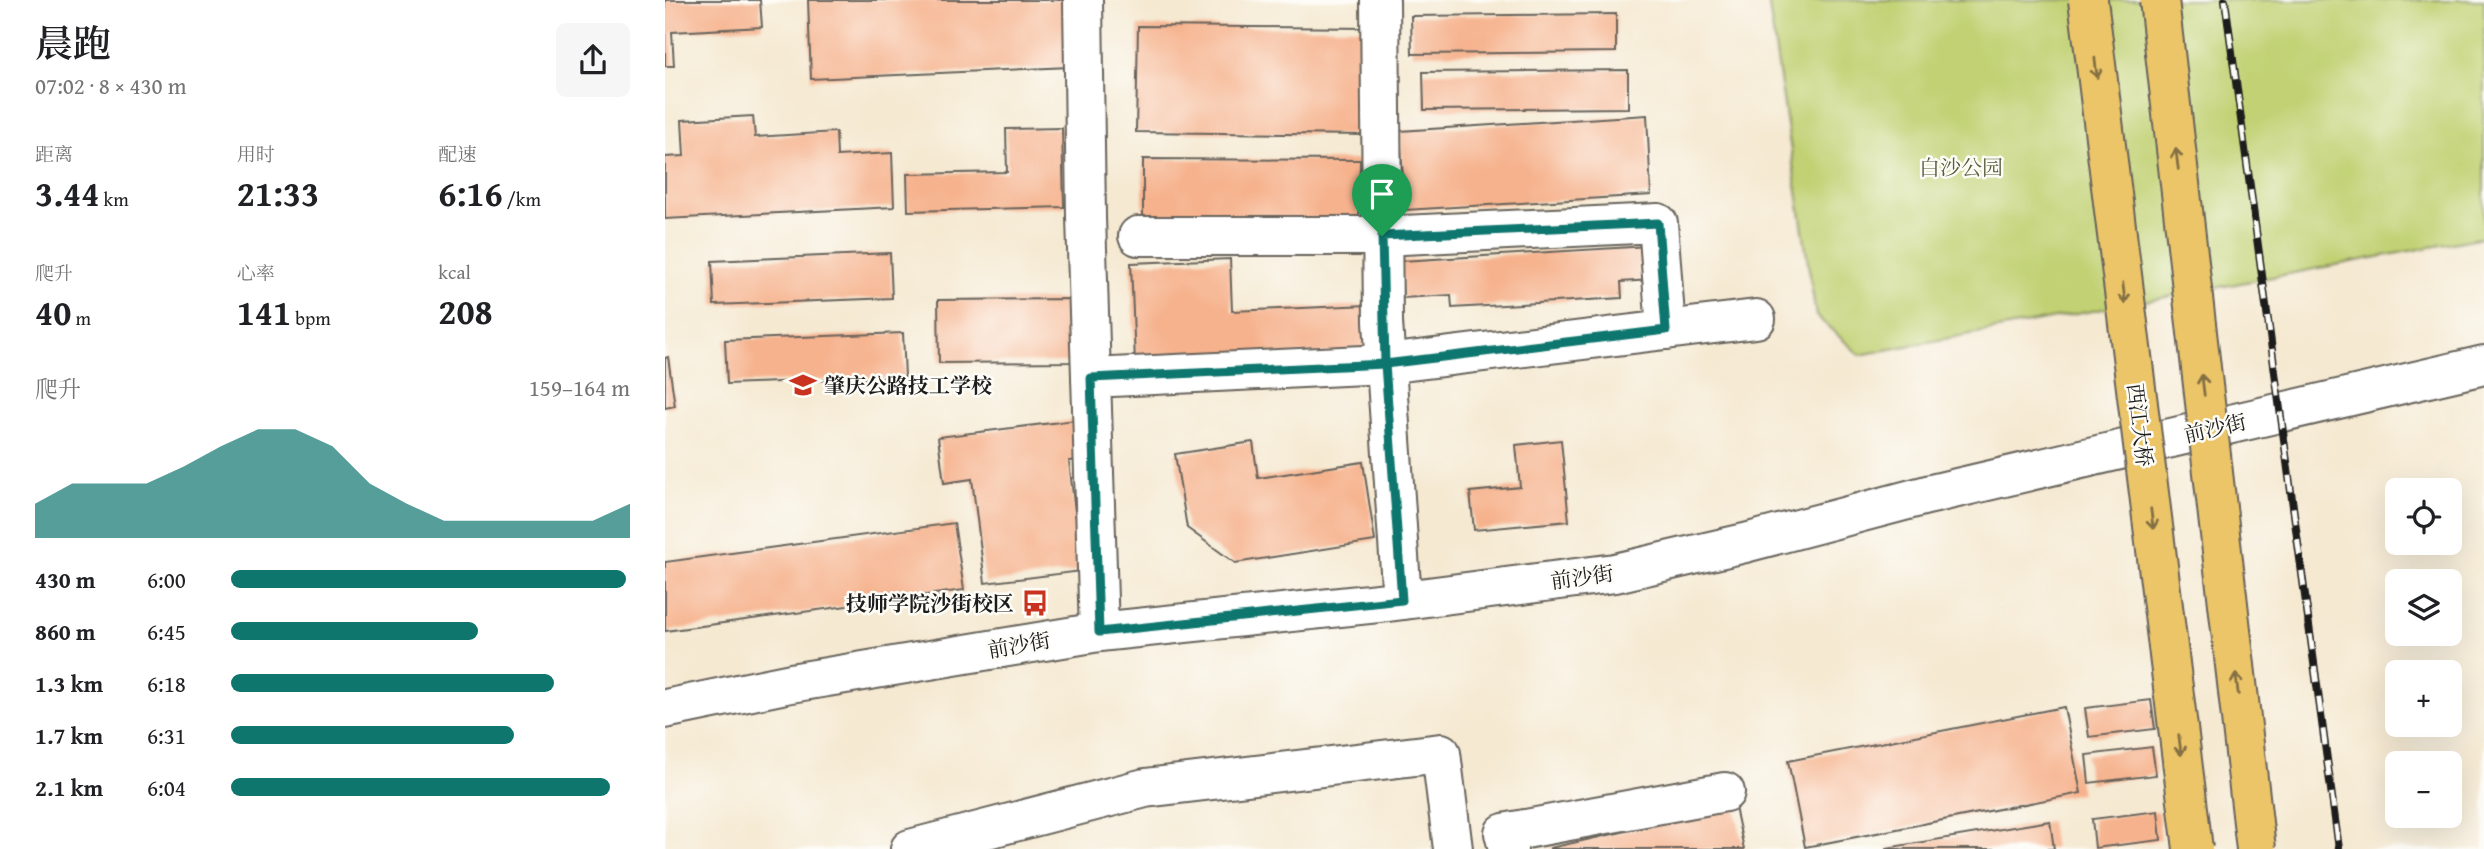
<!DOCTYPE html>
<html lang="zh">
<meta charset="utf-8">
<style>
:root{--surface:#fff;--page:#f6f6f6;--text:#202124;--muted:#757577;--accent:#0f766e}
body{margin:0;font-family:"Gentium Book Plus","Noto Serif SC",serif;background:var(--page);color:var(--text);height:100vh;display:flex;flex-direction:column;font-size:26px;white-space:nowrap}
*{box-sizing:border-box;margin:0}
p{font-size:23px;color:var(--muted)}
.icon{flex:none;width:38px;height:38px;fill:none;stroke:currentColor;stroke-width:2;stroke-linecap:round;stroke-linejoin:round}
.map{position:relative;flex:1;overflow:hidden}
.drawer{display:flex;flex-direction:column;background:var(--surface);width:665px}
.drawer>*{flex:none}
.fabs{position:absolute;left:1720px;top:478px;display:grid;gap:14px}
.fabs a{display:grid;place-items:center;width:77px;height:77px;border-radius:10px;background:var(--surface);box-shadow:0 7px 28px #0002;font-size:35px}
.pin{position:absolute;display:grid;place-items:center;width:60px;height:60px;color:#fff;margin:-72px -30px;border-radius:50% 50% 50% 0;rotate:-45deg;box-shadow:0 0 7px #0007}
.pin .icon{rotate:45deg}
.round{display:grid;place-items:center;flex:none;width:74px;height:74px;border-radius:10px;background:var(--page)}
.overview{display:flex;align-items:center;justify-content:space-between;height:119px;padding:0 35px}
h1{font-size:38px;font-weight:600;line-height:52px}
.metrics{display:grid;grid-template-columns:repeat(3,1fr);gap:10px;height:119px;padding:7px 35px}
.metrics div{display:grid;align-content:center}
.metrics b{font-size:35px;font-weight:600}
.metrics small{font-size:19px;font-weight:400}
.metrics p{font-size:19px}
.chart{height:196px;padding:14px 35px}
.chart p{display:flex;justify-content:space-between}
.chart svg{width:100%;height:126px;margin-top:7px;fill:var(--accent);opacity:.7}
ul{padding:0 35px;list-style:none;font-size:23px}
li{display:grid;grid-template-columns:112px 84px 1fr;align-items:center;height:52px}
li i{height:18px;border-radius:9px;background:var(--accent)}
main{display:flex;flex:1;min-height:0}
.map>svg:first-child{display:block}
.green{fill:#c1d173;stroke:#6e7648;stroke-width:2}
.building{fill:#f6b28d}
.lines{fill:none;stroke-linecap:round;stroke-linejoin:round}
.minor-casing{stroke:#68645c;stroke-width:42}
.minor{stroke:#fff;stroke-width:38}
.rail-casing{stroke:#1c1c1c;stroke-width:8}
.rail{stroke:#fdfcf7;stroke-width:5;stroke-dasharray:16;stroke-linecap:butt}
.major-bridge-casing{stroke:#68645c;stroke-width:42;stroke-linecap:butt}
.major-bridge{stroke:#ecc569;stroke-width:38}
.oneway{stroke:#847042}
.route-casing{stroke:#fff;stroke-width:14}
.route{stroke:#0f766e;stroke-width:9}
.labels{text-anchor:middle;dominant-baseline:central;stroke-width:5;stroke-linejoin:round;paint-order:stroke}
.park-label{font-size:21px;fill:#565b3a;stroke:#fdfcf7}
.poi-label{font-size:21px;font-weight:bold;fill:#1c1c1c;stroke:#fdfcf7;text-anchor:start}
.street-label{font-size:21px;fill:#1c1c1c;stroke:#fdfcf7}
</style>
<main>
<section class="drawer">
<div class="overview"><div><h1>晨跑</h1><p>07:02 · 8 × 430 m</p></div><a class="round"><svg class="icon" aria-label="share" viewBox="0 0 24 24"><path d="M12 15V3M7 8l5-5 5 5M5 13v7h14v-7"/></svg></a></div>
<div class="metrics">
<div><p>距离</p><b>3.44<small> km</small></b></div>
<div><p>用时</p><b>21:33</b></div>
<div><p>配速</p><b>6:16<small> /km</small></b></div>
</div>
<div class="metrics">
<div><p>爬升</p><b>40<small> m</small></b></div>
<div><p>心率</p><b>141<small> bpm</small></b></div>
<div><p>kcal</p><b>208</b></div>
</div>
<div class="chart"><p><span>爬升</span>159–164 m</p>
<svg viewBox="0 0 160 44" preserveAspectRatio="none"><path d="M0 44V32L10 25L20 25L30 25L40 19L50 12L60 6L70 6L80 12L90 25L100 32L110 38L120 38L130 38L140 38L150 38L160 32V44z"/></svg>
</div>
<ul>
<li><b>430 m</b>6:00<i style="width:99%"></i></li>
<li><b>860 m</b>6:45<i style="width:62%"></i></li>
<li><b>1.3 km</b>6:18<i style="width:81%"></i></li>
<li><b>1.7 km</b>6:31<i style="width:71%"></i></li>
<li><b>2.1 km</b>6:04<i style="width:95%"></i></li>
</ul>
</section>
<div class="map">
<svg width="1819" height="849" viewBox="0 0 1819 849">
<rect width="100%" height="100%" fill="#fdfcf7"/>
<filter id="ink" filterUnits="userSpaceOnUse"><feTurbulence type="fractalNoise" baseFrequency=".0143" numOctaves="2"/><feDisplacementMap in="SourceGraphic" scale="14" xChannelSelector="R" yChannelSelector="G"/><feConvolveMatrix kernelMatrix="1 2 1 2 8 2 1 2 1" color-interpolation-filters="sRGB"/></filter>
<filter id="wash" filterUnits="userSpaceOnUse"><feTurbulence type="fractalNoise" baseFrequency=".00686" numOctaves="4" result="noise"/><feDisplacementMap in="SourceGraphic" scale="28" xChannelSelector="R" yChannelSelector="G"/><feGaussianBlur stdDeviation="1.57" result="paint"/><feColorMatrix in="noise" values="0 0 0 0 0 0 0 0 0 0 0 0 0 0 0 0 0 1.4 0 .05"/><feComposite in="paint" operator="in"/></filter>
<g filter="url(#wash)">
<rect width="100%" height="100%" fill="#f5e9d2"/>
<path class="green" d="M1103 0H1819V237L1195 355 1151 316Z"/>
<g id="blocks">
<g class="building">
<path d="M0 0H95L97 27 7 32 9 66H0Z"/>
<path d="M143 0H402L405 67 146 79Z"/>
<path d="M951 14V52L747 54 746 16Z"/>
<path d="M473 26 703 28 702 135 471 132Z"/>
<path d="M963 70V108L759 110 758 72Z"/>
<path d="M982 115 986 195 740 210 735 131Z"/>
<path d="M88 116 90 137 171 132 172 156 227 153 229 207 0 219V157L19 156 17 120Z"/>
<path d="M397 128 399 207 243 211 242 174 342 172 341 129Z"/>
<path d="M478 159 695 160 694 223 478 221Z"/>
<path d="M984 246 986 280 956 282 957 298 787 308 786 295 738 298 736 261Z"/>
<path d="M225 253 227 298 49 305 47 261Z"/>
<path d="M565 259 567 311 703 305 705 351 470 362 466 263Z"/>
<path d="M409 299V362L274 363 273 300Z"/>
<path d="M238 333 240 377 62 384 60 340Z"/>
<path d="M3 357 10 406 0 408V358Z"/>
<path d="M411 420 416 460 404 461 417 571 320 583 307 479 279 483 273 437Z"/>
<path d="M896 440 904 521 809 530 805 492 855 487 851 445Z"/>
<path d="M588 442 593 478 698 462 710 541 570 563 522 528 510 454Z"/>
<path d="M289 523 299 590 0 631V562Z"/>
<path d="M1486 700 1490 729 1424 737 1420 708Z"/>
<path d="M1399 707 1416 793 1140 847 1123 761Z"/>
<path d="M1487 747 1491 775 1424 783 1421 755Z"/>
<path d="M1070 807 1079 849H885V848Z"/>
<path d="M1493 811 1496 840 1430 848 1427 819Z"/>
<path d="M1385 821 1389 849H1221V848Z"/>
</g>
</g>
</g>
<g filter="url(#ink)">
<use href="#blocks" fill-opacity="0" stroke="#68645c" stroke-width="2"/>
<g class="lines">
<g class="minor-casing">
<g id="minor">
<path d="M418 0 421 217 434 632"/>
<path d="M715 0 718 322 737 600"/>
<path d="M473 236H717L993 223 1001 330"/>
<path d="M426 378 720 364 1091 319"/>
<path d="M0 709 126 683 434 632 723 602 950 573 1080 543 1262 495 1819 365"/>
<path d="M245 849 480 788 776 753 788 849"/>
<path d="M843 849 839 833 1060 792"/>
</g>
</g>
<use href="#minor" class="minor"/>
<g class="rail-casing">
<path id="rail" d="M1560 0 1674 849"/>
</g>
<use href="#rail" class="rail"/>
<g class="major-bridge-casing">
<g id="major-bridge">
<path d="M1423 0 1528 849"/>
<path d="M1494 0 1591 849"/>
</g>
</g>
<use href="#major-bridge" class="major-bridge"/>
</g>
<defs><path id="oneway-shaft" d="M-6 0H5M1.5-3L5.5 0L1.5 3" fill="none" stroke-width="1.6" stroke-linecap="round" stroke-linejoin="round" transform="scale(1.75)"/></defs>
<g class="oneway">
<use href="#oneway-shaft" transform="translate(1431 68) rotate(83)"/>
<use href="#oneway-shaft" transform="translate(1512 159) rotate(-97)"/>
<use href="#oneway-shaft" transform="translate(1459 293) rotate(83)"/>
<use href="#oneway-shaft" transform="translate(1538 385) rotate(-97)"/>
<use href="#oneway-shaft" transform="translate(1487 519) rotate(83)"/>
<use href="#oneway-shaft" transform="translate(1572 684) rotate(-97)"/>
<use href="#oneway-shaft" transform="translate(1515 745) rotate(83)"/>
</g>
</g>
<g class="lines" filter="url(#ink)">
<g class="route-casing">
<path id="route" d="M717 236 720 364 426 378 434 632 737 600 720 364 1001 330 993 223 717 236"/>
</g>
<use href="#route" class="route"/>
</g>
<defs>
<g id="school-bare" transform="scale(2.1)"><path d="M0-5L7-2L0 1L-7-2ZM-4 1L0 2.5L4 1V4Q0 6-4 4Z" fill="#c8321e" stroke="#fdfcf7" stroke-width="2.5" paint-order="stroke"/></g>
<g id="bus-bare" transform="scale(2.1)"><path d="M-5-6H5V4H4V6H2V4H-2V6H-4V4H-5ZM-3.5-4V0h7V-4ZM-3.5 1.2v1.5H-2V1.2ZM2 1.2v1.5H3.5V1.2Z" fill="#c8321e" stroke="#fdfcf7" stroke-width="2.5" paint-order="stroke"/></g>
</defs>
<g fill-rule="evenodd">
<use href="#school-bare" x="138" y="385"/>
<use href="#bus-bare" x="370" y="603"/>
</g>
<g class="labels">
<g class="park-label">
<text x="1296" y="167">白沙公园</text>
</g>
<g class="poi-label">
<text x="159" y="385">肇庆公路技工学校</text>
<text x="349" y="603" text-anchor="end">技师学院沙街校区</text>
</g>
<g class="street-label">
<text transform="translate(1475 425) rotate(83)">西江大桥</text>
<text transform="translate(1550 428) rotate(-13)">前沙街</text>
<text transform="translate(917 577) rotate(-8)">前沙街</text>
<text transform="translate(354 645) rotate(-10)">前沙街</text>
</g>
</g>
</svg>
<div class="fabs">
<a><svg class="icon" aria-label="locate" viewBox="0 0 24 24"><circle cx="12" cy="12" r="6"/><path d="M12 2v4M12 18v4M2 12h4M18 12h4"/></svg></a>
<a><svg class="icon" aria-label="layers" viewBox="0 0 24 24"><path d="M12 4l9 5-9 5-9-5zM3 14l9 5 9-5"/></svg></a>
<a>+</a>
<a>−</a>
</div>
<div class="pin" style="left:717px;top:236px;background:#1e9e55"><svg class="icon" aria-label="arrive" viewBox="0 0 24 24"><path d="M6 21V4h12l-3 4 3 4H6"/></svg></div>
</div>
</main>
